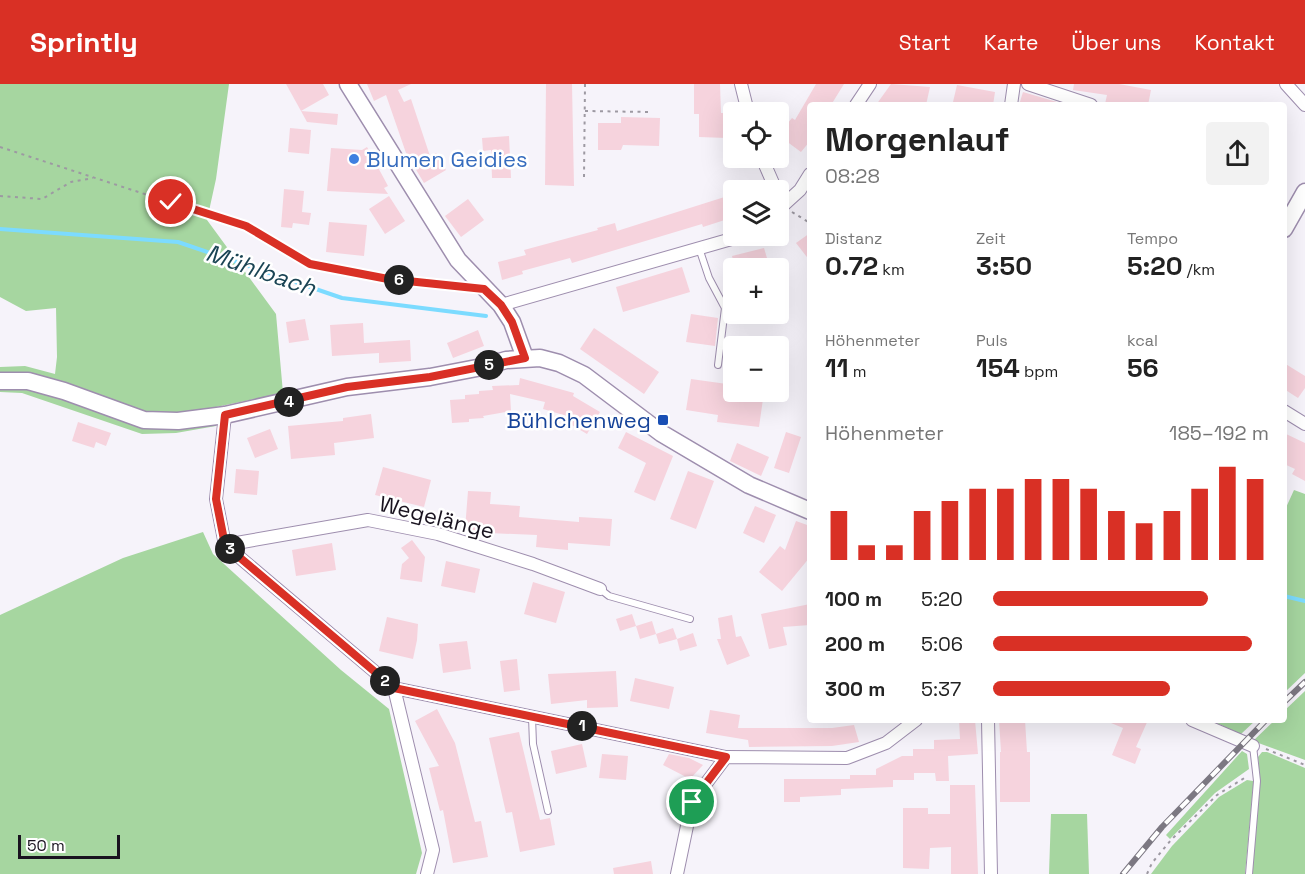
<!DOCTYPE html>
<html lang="de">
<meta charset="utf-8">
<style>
:root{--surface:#fff;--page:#f2f2f2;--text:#222;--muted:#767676;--accent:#d93025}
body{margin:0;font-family:"Space Grotesk",sans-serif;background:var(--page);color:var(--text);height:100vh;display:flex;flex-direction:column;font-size:22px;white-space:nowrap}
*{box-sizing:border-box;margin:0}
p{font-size:20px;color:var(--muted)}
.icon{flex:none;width:33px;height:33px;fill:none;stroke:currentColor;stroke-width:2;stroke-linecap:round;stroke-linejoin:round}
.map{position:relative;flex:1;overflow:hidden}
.panel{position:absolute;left:807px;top:18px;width:480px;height:621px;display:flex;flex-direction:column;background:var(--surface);border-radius:6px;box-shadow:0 6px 24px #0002}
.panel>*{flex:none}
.fabs{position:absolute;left:723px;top:18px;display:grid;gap:12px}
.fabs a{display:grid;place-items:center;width:66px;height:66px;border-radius:6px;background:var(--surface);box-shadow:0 6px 24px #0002;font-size:30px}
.scale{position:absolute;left:18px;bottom:15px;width:102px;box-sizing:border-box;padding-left:6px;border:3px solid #19131f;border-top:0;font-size:16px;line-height:21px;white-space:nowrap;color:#19131f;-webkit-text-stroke:4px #fff;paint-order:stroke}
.pin{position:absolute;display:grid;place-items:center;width:51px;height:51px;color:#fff;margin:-26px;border:3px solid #fff;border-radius:50%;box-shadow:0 2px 6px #0007}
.km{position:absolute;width:30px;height:30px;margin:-15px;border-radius:50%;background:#222;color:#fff;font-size:16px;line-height:30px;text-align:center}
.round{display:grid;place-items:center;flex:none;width:63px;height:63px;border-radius:6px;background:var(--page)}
.overview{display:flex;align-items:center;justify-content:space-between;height:102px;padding:0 18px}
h1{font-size:33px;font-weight:700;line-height:45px}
.metrics{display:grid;grid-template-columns:repeat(3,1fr);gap:9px;height:102px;padding:6px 18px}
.metrics div{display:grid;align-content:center}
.metrics b{font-size:26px;font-weight:700}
.metrics small{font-size:16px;font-weight:400}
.metrics p{font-size:16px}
.chart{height:168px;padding:12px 18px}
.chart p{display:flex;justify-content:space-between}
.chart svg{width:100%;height:108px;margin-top:6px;stroke:var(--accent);stroke-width:6}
ul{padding:0 18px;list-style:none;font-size:20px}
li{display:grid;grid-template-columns:96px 72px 1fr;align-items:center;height:45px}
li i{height:15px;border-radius:8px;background:var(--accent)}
header{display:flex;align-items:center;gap:36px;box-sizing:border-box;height:84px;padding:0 30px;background:var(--accent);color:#fff}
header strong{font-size:28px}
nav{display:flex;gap:33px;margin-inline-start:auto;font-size:21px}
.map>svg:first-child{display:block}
.green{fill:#a6d6a0}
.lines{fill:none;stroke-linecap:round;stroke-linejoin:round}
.stream{stroke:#7cdbff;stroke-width:4}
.building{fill:#f6d3dd}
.service-casing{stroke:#9e8eae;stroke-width:8}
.minor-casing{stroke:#9e8eae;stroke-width:14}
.tertiary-casing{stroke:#9e8eae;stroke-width:19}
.path{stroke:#9d99a2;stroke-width:2;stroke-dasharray:3 4.5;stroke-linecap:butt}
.service{stroke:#fff;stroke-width:6}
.minor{stroke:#fff;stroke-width:12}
.tertiary{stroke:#fff;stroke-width:16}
.rail-casing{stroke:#7c7882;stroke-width:6}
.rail{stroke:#fff;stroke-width:4;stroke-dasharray:11;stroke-linecap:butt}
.route-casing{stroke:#fff;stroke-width:12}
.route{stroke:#d93025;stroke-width:8}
.shop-dot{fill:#3f7fe0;stroke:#fff;stroke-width:2}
.transit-dot{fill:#1a4fb4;stroke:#fff;stroke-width:2}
.labels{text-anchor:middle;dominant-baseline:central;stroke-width:5;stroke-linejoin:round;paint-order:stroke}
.shop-label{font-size:22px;fill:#366cbe;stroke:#fff;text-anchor:start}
.transit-label{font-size:22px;fill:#164399;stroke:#fff;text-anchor:end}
.street-label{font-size:22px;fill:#19131f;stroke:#fff}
.water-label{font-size:24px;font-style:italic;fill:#1a4454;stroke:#fff}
</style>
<header>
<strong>Sprintly</strong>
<nav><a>Start</a><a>Karte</a><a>Über uns</a><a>Kontakt</a></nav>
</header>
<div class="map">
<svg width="1305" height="790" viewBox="0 0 1305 790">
<rect width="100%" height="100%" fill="#f6f3fa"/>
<g class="green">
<path d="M0 0H229L216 95 207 136 276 230 283 309 216 323V342L176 349 142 350 22 309 0 308V283L25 282 55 290 57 273 56 224 26 227 0 213Z"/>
<path d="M1294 406 1305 410V589L1284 609V428Z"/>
<path d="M203 448 213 470 341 586 389 625 422 769 416 790H0V531L123 474Z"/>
<path d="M1305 607V676L1253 657 1275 636H1284V627Z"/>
<path d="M1210 636H1256L1241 650Z"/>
<path d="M1242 667 1247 670 1249 685 1215 709 1170 755 1166 751Z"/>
<path d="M1262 668H1267L1305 684V790H1252L1260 698 1258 673Z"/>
<path d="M1247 696 1253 697V704L1245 790H1151L1172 762 1219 713Z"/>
<path d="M1051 730H1087L1089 790H1049Z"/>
</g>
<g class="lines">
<g class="stream">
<path d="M0 145 178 158 342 214 486 232"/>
<path d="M1284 512 1305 517"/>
</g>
</g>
<g class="building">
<path d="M286 0H323L329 11 301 27Z"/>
<path d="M367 0H411L398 6 404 18 411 15 430 72 436 69 446 86 424 99 406 69 386 11 374 17Z"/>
<path d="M546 0H572L574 102 545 101Z"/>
<path d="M694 0H720L721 29H727V54L699 53V30H694Z"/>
<path d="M816 0H844L831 21H810V57L801 68 778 51 792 34 795 36Z"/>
<path d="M891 0 930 3 926 21H876Z"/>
<path d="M1074 0H1119L1151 6 1148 21H1111L1105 20 1107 11 1073 6Z"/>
<path d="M957 1 995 8 993 21H970L953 18Z"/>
<path d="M1023 8 1057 18 1056 21H1019Z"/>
<path d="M301 27 338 30 337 41 307 38Z"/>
<path d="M621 33 660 34 659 62 623 61 621 66H598V39H621Z"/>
<path d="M290 44 311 46 309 70 288 68Z"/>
<path d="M509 52 511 94H492L491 66 483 67 482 54Z"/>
<path d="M367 63 388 102 384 104 388 110 327 107 331 64 362 66Z"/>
<path d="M284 105 304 107 302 128 311 129 309 141 293 139 292 144 281 143Z"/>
<path d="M734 110V133L703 143 702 140 572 179 570 174 522 187 523 190 502 196 498 178 526 171 524 166 598 146 597 144 615 139 617 147Z"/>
<path d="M389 112 405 137 385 150 369 125Z"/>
<path d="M468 115 484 136 461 153 445 132Z"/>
<path d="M329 138 367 141 364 172 326 168Z"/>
<path d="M810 149V177L796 159Z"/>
<path d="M764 164 770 184H735L732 172Z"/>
<path d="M682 183 690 208 623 228 616 203Z"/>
<path d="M691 230 718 234 715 262 686 258Z"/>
<path d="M305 235 309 256 289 259 286 238Z"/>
<path d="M363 239 364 259 410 256 411 277 379 279V269L332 272 330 241Z"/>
<path d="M594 244 659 288 644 310 580 265Z"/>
<path d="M478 246 484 262 453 274 447 259Z"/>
<path d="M1284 279 1305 292V304L1298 314 1284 305Z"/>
<path d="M520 294 574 309 573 312 600 328 587 350 570 340 574 334 543 325 545 318 510 310 511 327 483 332 484 334 469 335V338L452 339 450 316 465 315V311L479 310V307L493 306 492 302 519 301Z"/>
<path d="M691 295 734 301V308H764L759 343 717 338 718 331 686 326Z"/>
<path d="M371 330 374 354 334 359 335 371 291 375 288 342 343 337V334Z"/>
<path d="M78 338 111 349 106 362 96 358 94 364 72 357Z"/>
<path d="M270 345 278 365 255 374 247 354Z"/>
<path d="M626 348 673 372 655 417 634 408 646 379 618 364Z"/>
<path d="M786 348 801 353 789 389 774 384Z"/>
<path d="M1284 349 1305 359V397L1292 390 1295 385 1284 380Z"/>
<path d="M737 359 769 373 761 392 730 377Z"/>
<path d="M383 383 431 396 424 423 375 411Z"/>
<path d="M236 385 259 387 257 411 234 409Z"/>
<path d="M688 387 714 397 696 445 670 435Z"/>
<path d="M468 407 491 408 490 420 520 422 519 433 579 438V433L612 435 610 462 568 459V466L536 463 537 451 489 449 465 445Z"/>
<path d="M755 422 776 431 764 459 743 449Z"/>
<path d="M796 437 810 442V473L782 507 759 488 780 462 785 466Z"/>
<path d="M412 456 425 473 422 498 400 495 402 480 409 474 401 464Z"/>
<path d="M332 459 336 486 296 492 292 466Z"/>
<path d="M446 477 480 485 475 509 441 502Z"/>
<path d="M533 498 565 508 556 539 524 530Z"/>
<path d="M810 520V541L783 543 787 561 769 565 761 530Z"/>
<path d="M632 530 636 542 620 547 616 535Z"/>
<path d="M732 531 736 553 741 552 750 572 727 581 717 555H721L718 534Z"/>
<path d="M387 533 418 540 417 556 413 575 379 567Z"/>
<path d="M652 537 656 550 640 555 636 542Z"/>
<path d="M673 544 677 555 659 560 656 550Z"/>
<path d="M693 549 697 562 680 567 677 555Z"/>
<path d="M467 557 471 585 443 589 439 560Z"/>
<path d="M517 575 520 606 504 608 500 577Z"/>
<path d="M616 587 618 623 587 624V616L551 620 548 590Z"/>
<path d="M635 594 674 603 669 625 630 617Z"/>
<path d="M437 625 455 659 475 738 481 737 488 773 453 779 443 726 440 727 429 684 439 682 415 637Z"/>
<path d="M710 626 740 631 738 644H832L854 641 859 658 832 662 749 663 748 656 706 649Z"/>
<path d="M959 636H975L978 670 948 672 949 697H936L935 689H914V696H893V703L841 705V711L800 713V718H784V695H850V691H876V685L902 672H913V665H934V656L960 655Z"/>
<path d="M999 636H1025L1027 668H1030V718H1000V668H1001Z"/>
<path d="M1104 636H1148L1136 663 1141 665 1135 680 1112 671 1123 644Z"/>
<path d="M519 648 540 736 550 734 555 761 520 768 512 728 506 729 489 654Z"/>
<path d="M582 660 587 683 556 690 551 667Z"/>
<path d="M602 670 628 672 626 696 599 694Z"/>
<path d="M669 670 689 674 703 681 690 695 663 681Z"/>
<path d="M950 701H975L978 790H951V763L930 764 929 785 903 784V724H928V730H950Z"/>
<path d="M651 777 653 790H614L613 784Z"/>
</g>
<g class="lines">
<g class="service-casing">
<g id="service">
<path d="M699 164 709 194 725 224 718 281"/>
<path d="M600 505 609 512 690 535"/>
<path d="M532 633 533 660 548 727"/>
<path d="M1249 790 1257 697 1253 662"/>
</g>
</g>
<g class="minor-casing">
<g id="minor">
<path d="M741 0 748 28"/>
<path d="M1028 0 1091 21"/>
<path d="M1286 0 1305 21"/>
<path d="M856 21 870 0"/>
<path d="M1011 21 1014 0"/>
<path d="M762 74 776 106"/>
<path d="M778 126 800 106 810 90"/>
<path d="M501 221 742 152"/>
<path d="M1284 327 1305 340"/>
<path d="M225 331 216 415 225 461 394 604 433 766 427 790"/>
<path d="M225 461 368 436 438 450 533 480 600 505"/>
<path d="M394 604 726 673"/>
<path d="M988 636 991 790"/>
<path d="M1192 636 1253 662"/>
<path d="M677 790 692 718 726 673 847 674 886 659 916 636"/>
</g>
</g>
<g class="tertiary-casing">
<g id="tertiary">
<path d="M348 0 458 176 501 221 512 238 525 274"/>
<path d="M1284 145 1305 108"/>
<path d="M0 297H28L64 307 144 336 178 337 225 331 347 303 430 293 482 283 506 276 540 274 559 279 584 291 661 349 749 401 810 427"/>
</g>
</g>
<g class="path">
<path d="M585 27 649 28"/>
<path d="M0 63 246 143 310 180 389 195 463 203"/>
<path d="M584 93 585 0"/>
<path d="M0 112 42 115 71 98 93 94"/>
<path d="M792 128 810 139"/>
<path d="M1266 665 1305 681"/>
<path d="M1147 790 1152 779 1171 756 1217 711 1246 693"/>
</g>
<use href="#service" class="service"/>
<use href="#minor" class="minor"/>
<use href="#tertiary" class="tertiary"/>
<g class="rail-casing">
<g id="rail">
<path d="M1284 618 1305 598"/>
<path d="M1123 790 1162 743 1266 636"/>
</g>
</g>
<use href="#rail" class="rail"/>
</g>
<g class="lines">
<g class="route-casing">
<path id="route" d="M171 118 246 142 310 180 388 195 484 205 501 221 512 238 525 274 430 293 347 303 225 331 216 415 225 461 394 604 726 673 692 718"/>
</g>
<use href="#route" class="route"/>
</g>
<circle class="shop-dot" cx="354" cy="75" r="6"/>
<rect class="transit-dot" x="657" y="330" width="12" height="12" rx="3"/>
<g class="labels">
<g class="shop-label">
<text x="366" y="75">Blumen Geidies</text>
</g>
<g class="transit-label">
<text x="651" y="336">Bühlchenweg</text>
</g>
<g class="street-label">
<text transform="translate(437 433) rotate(14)">Wegelänge</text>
</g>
<g class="water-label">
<text transform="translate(261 186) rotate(19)">Mühlbach</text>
</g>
</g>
</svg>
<div class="fabs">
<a><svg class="icon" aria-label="locate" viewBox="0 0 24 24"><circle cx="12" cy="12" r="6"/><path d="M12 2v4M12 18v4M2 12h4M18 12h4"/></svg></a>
<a><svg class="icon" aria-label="layers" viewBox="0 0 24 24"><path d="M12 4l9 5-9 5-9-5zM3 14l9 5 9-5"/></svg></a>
<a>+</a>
<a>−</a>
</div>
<div class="scale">50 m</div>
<div class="pin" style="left:692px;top:718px;background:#1e9e55"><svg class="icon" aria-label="arrive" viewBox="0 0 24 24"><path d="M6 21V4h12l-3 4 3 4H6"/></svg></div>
<div class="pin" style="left:171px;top:118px;background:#d93025"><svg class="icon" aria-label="check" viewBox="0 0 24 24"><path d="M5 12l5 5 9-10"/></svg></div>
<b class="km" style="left:582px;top:642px">1</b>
<b class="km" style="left:385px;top:597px">2</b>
<b class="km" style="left:230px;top:465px">3</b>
<b class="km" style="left:289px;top:318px">4</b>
<b class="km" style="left:489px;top:281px">5</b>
<b class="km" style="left:399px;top:196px">6</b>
<section class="panel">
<div class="overview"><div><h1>Morgenlauf</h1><p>08:28</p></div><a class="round"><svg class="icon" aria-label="share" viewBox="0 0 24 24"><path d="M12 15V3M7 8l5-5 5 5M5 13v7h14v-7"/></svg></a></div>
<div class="metrics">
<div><p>Distanz</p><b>0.72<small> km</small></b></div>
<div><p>Zeit</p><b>3:50</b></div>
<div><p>Tempo</p><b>5:20<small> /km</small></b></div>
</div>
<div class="metrics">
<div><p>Höhenmeter</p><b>11<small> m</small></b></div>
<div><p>Puls</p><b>154<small> bpm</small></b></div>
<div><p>kcal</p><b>56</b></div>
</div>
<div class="chart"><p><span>Höhenmeter</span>185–192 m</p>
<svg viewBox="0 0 160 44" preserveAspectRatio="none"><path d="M5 44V24M15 44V38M25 44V38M35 44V24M45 44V20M55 44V15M65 44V15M75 44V11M85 44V11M95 44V15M105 44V24M115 44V29M125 44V24M135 44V15M145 44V6M155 44V11"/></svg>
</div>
<ul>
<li><b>100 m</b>5:20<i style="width:78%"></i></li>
<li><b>200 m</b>5:06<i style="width:94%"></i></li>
<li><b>300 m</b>5:37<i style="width:64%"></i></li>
</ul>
</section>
</div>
